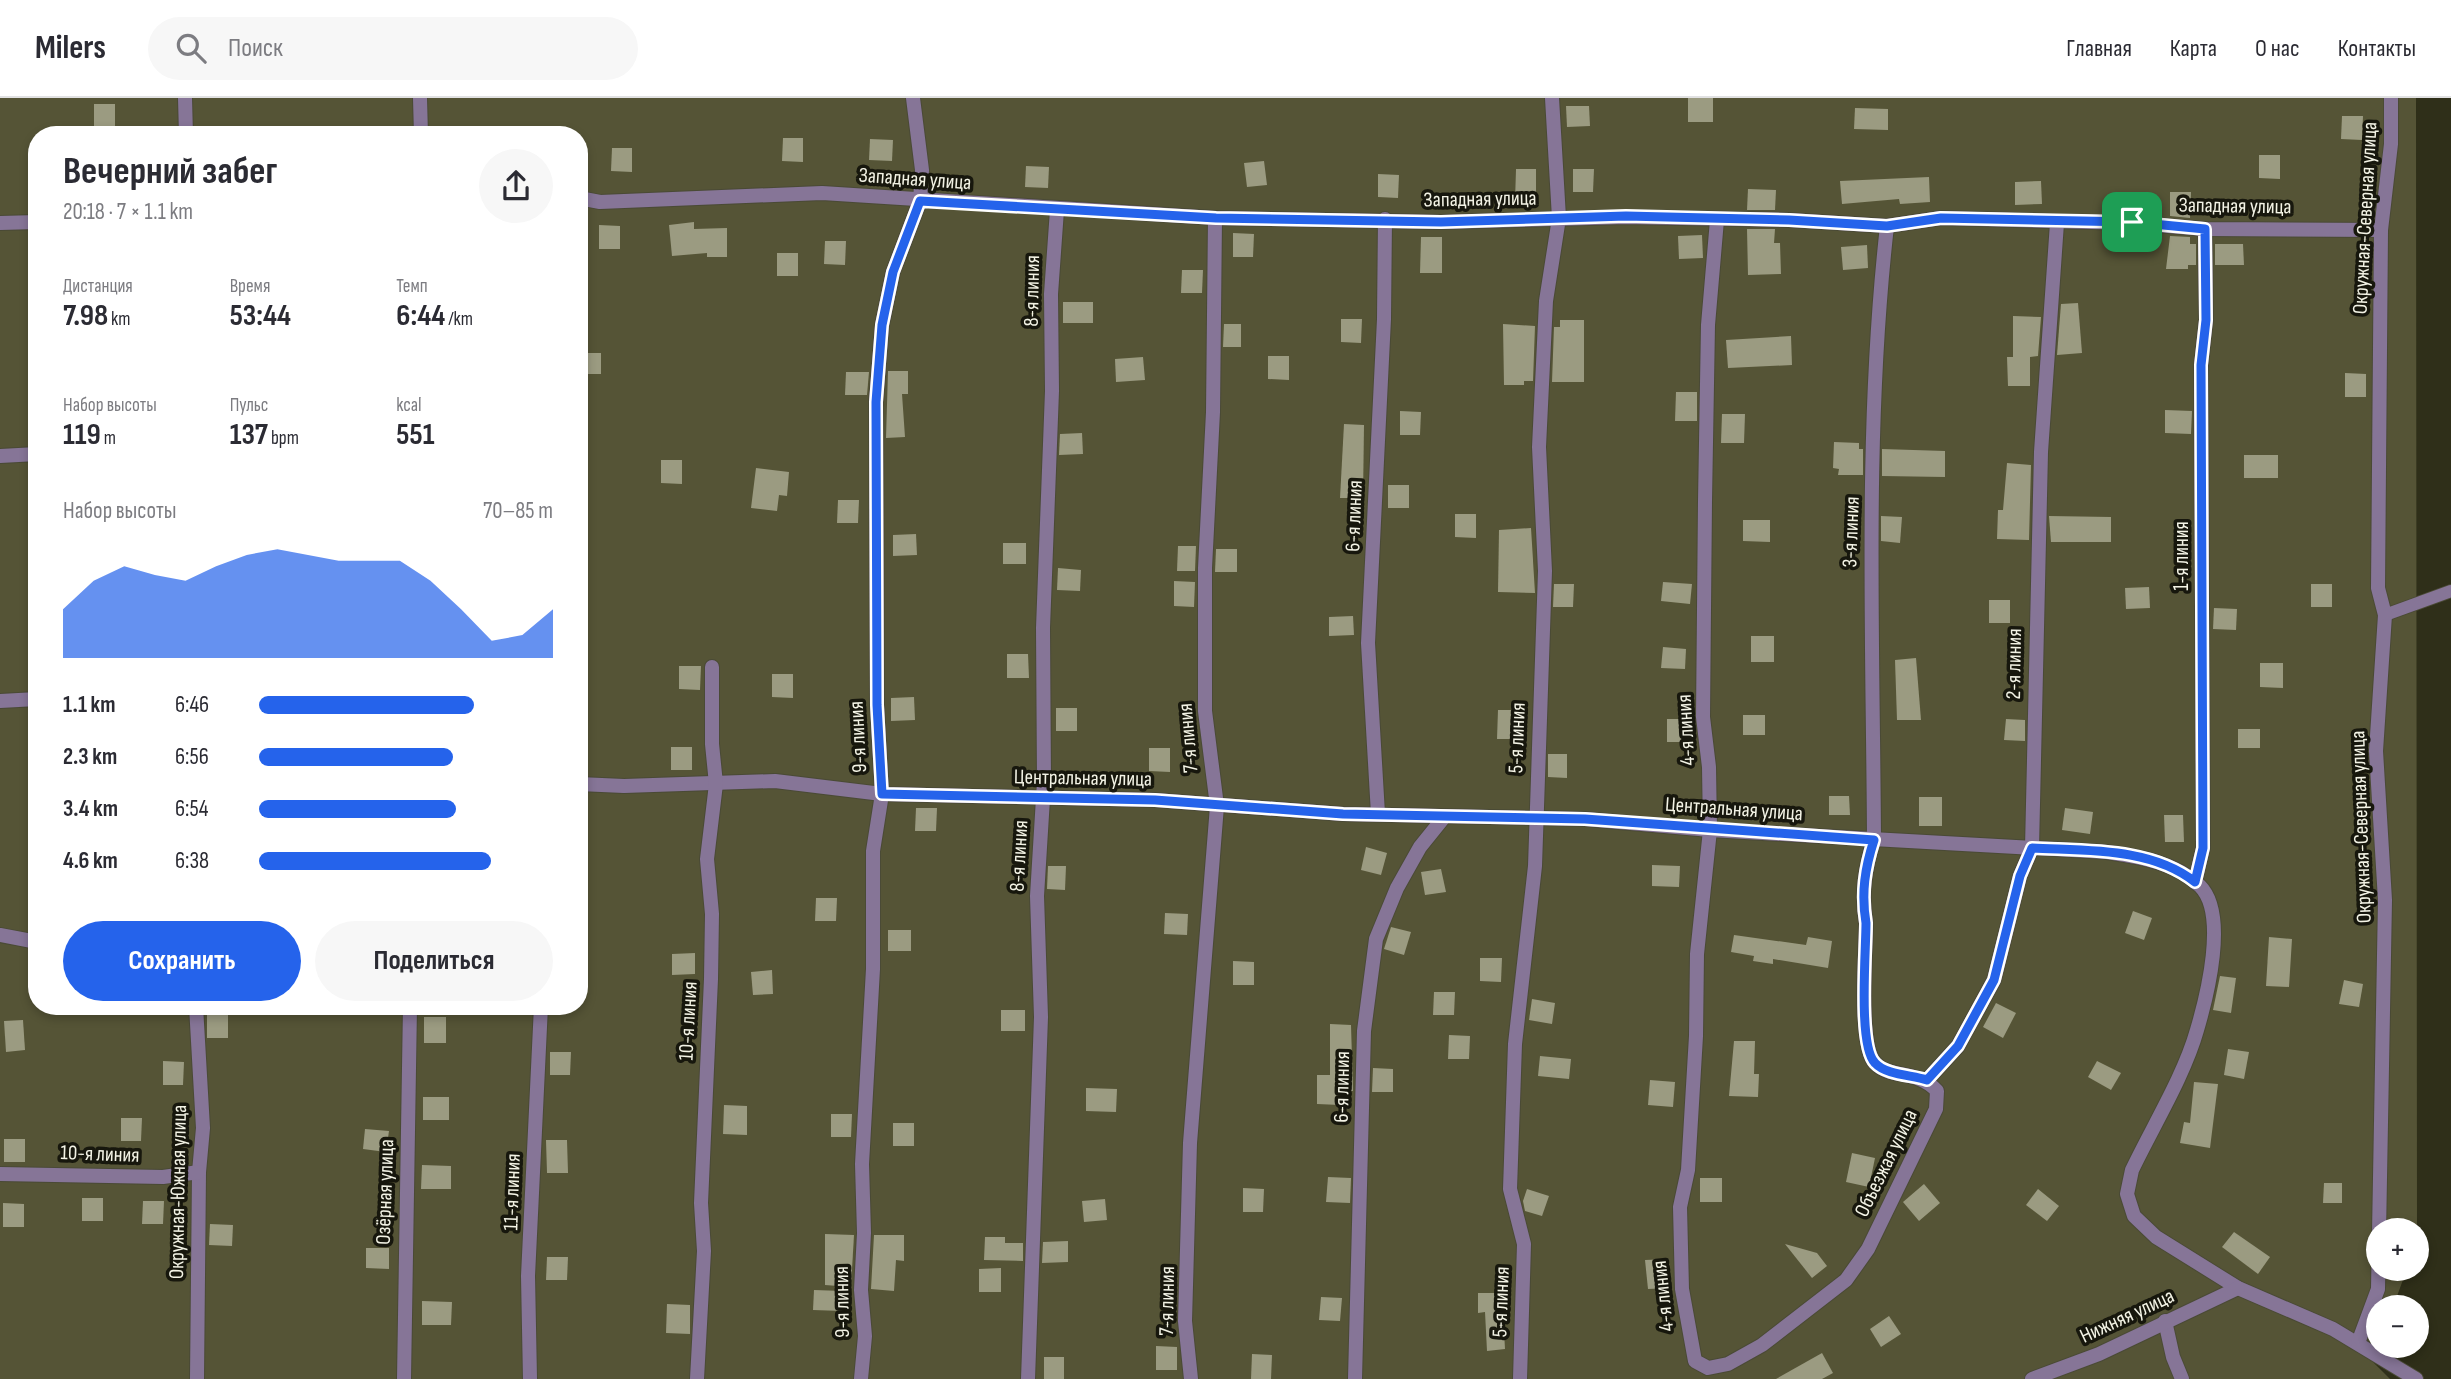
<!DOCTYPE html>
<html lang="ru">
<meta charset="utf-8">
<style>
:root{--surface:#fff;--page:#f7f7f7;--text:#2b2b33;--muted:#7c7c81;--line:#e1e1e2;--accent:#2563eb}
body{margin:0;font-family:"Sofia Sans Condensed",sans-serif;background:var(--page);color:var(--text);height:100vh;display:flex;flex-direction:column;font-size:26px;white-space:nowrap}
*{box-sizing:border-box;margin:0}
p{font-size:23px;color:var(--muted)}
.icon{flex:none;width:38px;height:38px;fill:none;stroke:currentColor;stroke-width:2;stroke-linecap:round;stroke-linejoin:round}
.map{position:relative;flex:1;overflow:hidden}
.drawer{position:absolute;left:28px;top:28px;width:560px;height:889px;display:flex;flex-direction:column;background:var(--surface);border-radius:28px;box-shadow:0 4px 10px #0003}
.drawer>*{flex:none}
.buttons{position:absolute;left:2366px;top:1120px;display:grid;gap:14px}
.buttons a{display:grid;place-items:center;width:63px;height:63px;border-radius:50%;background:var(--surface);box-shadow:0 4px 10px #0003;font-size:35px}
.pin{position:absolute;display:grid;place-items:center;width:60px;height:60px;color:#fff;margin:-30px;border-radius:14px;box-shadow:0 4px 10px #0006}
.round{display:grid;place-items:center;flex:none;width:74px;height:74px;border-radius:37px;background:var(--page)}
.summary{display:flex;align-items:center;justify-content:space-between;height:119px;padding:0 35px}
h1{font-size:38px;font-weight:700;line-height:52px}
.metrics{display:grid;grid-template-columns:repeat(3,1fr);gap:10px;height:119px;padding:7px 35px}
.metrics div{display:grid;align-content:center}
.metrics b{font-size:30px;font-weight:700}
.metrics small{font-size:19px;font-weight:400}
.metrics p{font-size:19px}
.chart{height:196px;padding:14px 35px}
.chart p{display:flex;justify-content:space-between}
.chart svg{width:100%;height:126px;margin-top:7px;fill:var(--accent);opacity:.7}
.action{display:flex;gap:14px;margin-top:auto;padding:14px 35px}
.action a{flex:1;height:80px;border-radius:42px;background:var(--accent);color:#fff;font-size:28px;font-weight:700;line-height:80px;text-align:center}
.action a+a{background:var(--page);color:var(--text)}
ul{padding:0 35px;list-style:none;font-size:23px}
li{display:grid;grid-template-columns:112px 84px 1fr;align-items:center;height:52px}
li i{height:18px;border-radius:9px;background:var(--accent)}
header{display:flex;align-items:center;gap:42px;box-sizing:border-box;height:98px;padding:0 35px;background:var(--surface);border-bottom:2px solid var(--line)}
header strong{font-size:33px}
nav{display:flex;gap:38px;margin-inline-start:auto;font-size:24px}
.search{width:490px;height:63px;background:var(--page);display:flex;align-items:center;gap:18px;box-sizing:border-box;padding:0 24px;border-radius:38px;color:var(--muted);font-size:26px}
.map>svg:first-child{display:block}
.green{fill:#555436;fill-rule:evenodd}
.building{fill:#9b9b81}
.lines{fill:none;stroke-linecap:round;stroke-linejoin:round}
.lane-casing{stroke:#4a4a36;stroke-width:14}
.street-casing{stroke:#4a4a36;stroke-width:16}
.lane{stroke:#867597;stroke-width:12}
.street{stroke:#867597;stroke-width:14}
.route-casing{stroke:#fff;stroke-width:14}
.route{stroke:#2563eb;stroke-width:9}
.labels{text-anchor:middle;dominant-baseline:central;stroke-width:7;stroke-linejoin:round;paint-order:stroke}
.street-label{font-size:21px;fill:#f3f3e5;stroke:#17170d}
</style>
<header>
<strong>Milers</strong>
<div class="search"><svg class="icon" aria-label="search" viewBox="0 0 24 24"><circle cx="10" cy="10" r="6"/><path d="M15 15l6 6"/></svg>Поиск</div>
<nav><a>Главная</a><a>Карта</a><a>О нас</a><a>Контакты</a></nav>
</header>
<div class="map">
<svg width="2451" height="1281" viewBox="0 0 2451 1281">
<rect width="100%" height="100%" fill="#2f2f19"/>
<path class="green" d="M0 0H2416L2417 1132H2378V1171H2407L2393 1209H2378L2379 1248 2373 1264 2390 1281H0ZM37 37H579V908H37Z"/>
<g class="building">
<rect x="1688" y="0" width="25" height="24"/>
<rect x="94" y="6" width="21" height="23"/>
<path d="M1566 8H1589L1590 28 1567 29Z"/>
<path d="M1855 10 1888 11V32L1854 31Z"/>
<path d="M2342 18H2363L2362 42 2341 41Z"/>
<path d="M783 40H803V64L782 63Z"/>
<path d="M870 41 893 42 892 63 869 62Z"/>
<path d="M612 50H632V74L611 73Z"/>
<path d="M2259 57H2280V81L2259 80Z"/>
<path d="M1264 63 1267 87 1247 89 1244 65Z"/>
<path d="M1026 68 1049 69 1048 90 1025 89Z"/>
<path d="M1516 71H1536V103H1515Z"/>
<path d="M1573 71H1594L1593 94H1573Z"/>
<path d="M1378 76 1399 77 1398 100 1378 99Z"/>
<path d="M1929 79 1930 104 1900 106 1899 101 1842 106 1840 83Z"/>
<path d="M2041 83 2042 106 2015 107V84Z"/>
<path d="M1748 91 1776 92 1775 112H1747Z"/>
<path d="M2170 94H2191L2190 120 2170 118Z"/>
<path d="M694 124V131L727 130V159H707V155L672 158 669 127Z"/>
<path d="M599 127 620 128V151H599Z"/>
<path d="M1747 131H1775L1774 145H1780L1781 176 1748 177Z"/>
<path d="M1233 135 1254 136 1253 159H1233Z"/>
<path d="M1702 137 1703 160 1679 161 1678 138Z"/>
<path d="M2170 138 2190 139V146H2196V167H2188V171H2166Z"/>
<path d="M1421 139H1442V175H1420Z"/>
<path d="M825 143H846L845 167 824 166Z"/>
<path d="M2215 146H2243L2244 167H2215Z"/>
<path d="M1867 147 1868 170 1843 172 1841 149Z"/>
<rect x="777" y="155" width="21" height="23"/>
<path d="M1182 172H1203L1202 195H1181Z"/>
<rect x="1063" y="204" width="30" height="21"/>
<path d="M2078 205 2082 255 2057 257 2061 206Z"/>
<path d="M2013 218 2041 219 2038 258 2030 259V288H2008L2007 259H2013Z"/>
<path d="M1341 221H1362L1361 245 1341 244Z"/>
<path d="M1560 222H1584V284H1552L1554 229H1560Z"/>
<path d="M1224 226H1241V249H1223Z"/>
<path d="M1503 226 1535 228 1533 283H1524V287H1504Z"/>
<path d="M1791 238 1792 267 1728 270 1726 242Z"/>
<rect x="579" y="255" width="22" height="21"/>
<path d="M1268 258H1289V282L1268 281Z"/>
<path d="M1143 259 1145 282 1116 284 1115 261Z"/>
<path d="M888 273H908V296H902L905 339 886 340Z"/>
<path d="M846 274H869L867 297H845Z"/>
<path d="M2345 275 2366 276V299H2345Z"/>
<path d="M1676 294H1697V323H1675Z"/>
<path d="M2165 312 2192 313 2191 336 2165 335Z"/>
<path d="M1400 313 1421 314 1420 337H1400Z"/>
<path d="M1722 316H1745L1744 345H1721Z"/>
<path d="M1344 326 1364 327 1363 400H1340Z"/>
<path d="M1082 335 1083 356 1059 357 1060 336Z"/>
<path d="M1834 344 1859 345V351H1863V377H1838L1839 371 1833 370Z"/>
<path d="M1882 351 1945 353V379L1882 378Z"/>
<rect x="2244" y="357" width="34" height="23"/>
<path d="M661 362H682V386L661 385Z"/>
<path d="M2007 365 2031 367 2029 442 1997 441 1998 412H2003Z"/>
<path d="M756 370 789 374 787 398 779 397 777 413 751 410Z"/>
<rect x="1388" y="387" width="21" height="23"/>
<path d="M838 402H859L858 425H837Z"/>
<path d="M1455 416H1476V440L1455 439Z"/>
<path d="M1881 418 1902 419 1900 445 1881 443Z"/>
<path d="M2049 418 2111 419V444H2051Z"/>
<path d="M1743 422H1770V444L1743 443Z"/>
<path d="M1531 430 1535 495 1498 494 1499 432Z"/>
<path d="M916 436 917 457 893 458V437Z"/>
<rect x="1003" y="445" width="23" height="21"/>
<path d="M1178 448H1196L1195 473H1177Z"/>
<path d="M1216 451H1237V474H1215Z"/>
<path d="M1058 470 1081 472 1080 493 1057 492Z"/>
<path d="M1174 483 1195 484 1194 509 1174 508Z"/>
<path d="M1663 484 1692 486 1690 506 1661 503Z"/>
<path d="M1554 486H1574L1573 509H1553Z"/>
<rect x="2311" y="486" width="21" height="23"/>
<path d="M2149 489 2150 510 2126 511 2125 490Z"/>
<rect x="1989" y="502" width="21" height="23"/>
<path d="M2214 510 2237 511 2236 532 2213 531Z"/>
<path d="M1353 518 1354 537 1329 538V519Z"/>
<rect x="1751" y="538" width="23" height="26"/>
<path d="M1663 549 1686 551 1685 571 1661 570Z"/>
<path d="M1007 556H1028L1029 580H1007Z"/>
<path d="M1916 560 1921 622H1897L1895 562Z"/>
<path d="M2260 565H2283V590L2260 589Z"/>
<path d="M679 568H701L700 592 679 591Z"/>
<path d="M772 576H793V600L772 599Z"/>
<path d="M914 599 915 622 891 623V600Z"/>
<rect x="1056" y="610" width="21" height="23"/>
<path d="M1498 612H1521V641H1497Z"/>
<rect x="1743" y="617" width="22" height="20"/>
<path d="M1667 621H1689L1688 644H1667Z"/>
<path d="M2006 621 2025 622V643L2004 642Z"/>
<rect x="2238" y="631" width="22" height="19"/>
<rect x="671" y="649" width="21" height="23"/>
<path d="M1149 650H1170V674L1149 673Z"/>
<path d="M1548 656H1567V680L1548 679Z"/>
<path d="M1829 698H1849L1850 717H1829Z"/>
<rect x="1919" y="699" width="23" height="29"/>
<path d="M916 710H937L936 733H915Z"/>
<path d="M2065 710 2093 714 2090 736 2062 732Z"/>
<path d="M2164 717H2183L2184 744H2165Z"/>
<path d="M1366 749 1387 755 1381 777 1361 772Z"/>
<path d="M1652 767 1680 768 1679 789 1652 788Z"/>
<path d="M1048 768H1066L1065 792 1047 791Z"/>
<path d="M1441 771 1446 794 1425 797 1421 774Z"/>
<path d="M816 800H837L836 823H815Z"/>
<path d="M2133 813 2152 820 2144 842 2125 835Z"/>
<path d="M1165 815 1188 816 1187 837 1164 836Z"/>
<path d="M1391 829 1411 834 1404 857 1384 851Z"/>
<rect x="888" y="832" width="23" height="21"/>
<path d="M1734 837 1806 847 1808 839 1832 843 1828 870 1773 861V866L1753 863 1754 858 1731 854Z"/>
<path d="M2269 839 2292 841 2289 889 2266 888Z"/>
<path d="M695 855V876L672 877V856Z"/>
<path d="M1480 860H1502L1501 884 1480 883Z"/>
<path d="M1233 863 1254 864V887H1233Z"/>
<path d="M772 872 773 896 753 897 751 874Z"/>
<path d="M2220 878 2236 880 2231 915 2213 912Z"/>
<path d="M2344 882 2363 886 2359 909 2339 906Z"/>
<path d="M1434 894H1455L1454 917H1433Z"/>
<path d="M1532 901 1555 905 1552 926 1529 922Z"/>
<path d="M1996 905 2016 915 2003 940 1983 929Z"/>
<rect x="1001" y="912" width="24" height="21"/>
<rect x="207" y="917" width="21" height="23"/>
<rect x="424" y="919" width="22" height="26"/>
<path d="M23 922 25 952 6 954 4 923Z"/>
<path d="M1330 926 1351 927 1353 993H1340V1007L1317 1006V977H1330Z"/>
<path d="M1449 937 1470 938 1469 961H1448Z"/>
<path d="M1734 943H1755L1754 976H1759L1758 999 1729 998Z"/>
<path d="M2228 951 2249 954 2244 981 2224 977Z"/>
<path d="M550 954H571L570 977H550Z"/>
<path d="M1540 958 1571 961 1569 981 1538 978Z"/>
<path d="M163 963 184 964 183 987H163Z"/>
<path d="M2097 963 2121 975 2111 992 2088 979Z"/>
<path d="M1373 970 1393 971V994H1372Z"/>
<path d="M1650 982 1675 984 1673 1009 1648 1007Z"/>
<path d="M2194 984 2218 986 2210 1050 2180 1045 2184 1024 2190 1025Z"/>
<path d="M1086 990 1117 991 1116 1014 1086 1013Z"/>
<rect x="423" y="999" width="26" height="23"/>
<path d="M724 1007 747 1008V1037L723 1036Z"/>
<path d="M831 1016H852L851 1039H831Z"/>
<path d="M121 1020H142L141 1043H121Z"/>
<rect x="893" y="1025" width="21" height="23"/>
<path d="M365 1031 389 1033 386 1054 363 1051Z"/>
<rect x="4" y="1041" width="21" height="23"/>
<path d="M546 1042H567L568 1075H547Z"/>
<path d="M1852 1055 1875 1060 1869 1089 1846 1084Z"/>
<path d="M422 1067 451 1068V1091H421Z"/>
<path d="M1328 1079 1351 1080 1350 1105 1326 1104Z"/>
<rect x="1700" y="1080" width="22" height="24"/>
<path d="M2324 1085H2342V1105H2323Z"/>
<path d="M1924 1086 1940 1105 1919 1123 1903 1104Z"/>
<path d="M1243 1090 1264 1091 1263 1114H1243Z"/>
<path d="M1527 1091 1549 1098 1542 1118 1525 1113 1523 1103Z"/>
<path d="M2038 1091 2059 1108 2047 1123 2026 1107Z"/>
<rect x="82" y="1100" width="21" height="23"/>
<path d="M1105 1101 1107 1122 1084 1124 1082 1103Z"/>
<path d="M143 1103H164L163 1126H142Z"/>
<path d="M3 1105 24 1106V1129H3Z"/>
<path d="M210 1126 233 1127 232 1148 209 1147Z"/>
<path d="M2234 1134 2270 1159 2258 1176 2222 1149Z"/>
<path d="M825 1136 854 1137 851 1189 825 1187Z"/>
<path d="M874 1137H904V1163L896 1162 894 1193 871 1191Z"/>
<path d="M985 1139H1005V1145H1023V1163L984 1162Z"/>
<path d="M1068 1143V1164L1042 1165 1043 1144Z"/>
<path d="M1785 1146 1817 1155 1827 1168 1812 1180Z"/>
<path d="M366 1150H389V1171L366 1170Z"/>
<path d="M547 1159H568L567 1182H546Z"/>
<path d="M1669 1161 1671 1190 1648 1191 1645 1162Z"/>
<path d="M1001 1170V1194H979V1171Z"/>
<path d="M814 1192 843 1193 842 1213 813 1212Z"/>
<path d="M1478 1195H1507V1214H1503L1505 1251 1487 1253 1485 1214 1478 1215Z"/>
<path d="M1321 1199 1342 1200 1340 1223 1319 1222Z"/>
<path d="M422 1203 452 1204 451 1227H422Z"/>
<path d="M667 1206 690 1207V1236L666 1235Z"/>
<path d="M1889 1218 1901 1236 1881 1249 1870 1231Z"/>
<path d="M1156 1248 1177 1249V1272H1156Z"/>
<path d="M1822 1255 1833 1275 1822 1281H1776Z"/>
<path d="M1252 1256 1272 1257 1271 1281H1251Z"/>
<rect x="1044" y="1259" width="20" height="22"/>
</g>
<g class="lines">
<g class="lane-casing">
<path id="lane" d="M2385 517 2451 493"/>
</g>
<g class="street-casing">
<g id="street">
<path d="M185 0 186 37"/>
<path d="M420 0 421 37"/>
<path d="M579 100 600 104 822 95 1215 120 1441 124 1626 119 1789 122 1887 128 1941 120 2132 125 2205 131 2381 132"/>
<path d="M1717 122 1708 227 1705 403 1703 619 1709 669 1710 732 1697 856 1696 938 1688 1072 1680 1109 1682 1191 1695 1263 1708 1270 1728 1266 1762 1247 1846 1182 1868 1151 1936 1011 1937 993C1917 971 1889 981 1875 965 1858 947 1866 853 1866 825 1861 795 1865 770 1874 742 1873 538 1864 332 1887 128"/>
<path d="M0 125 37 124"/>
<path d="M0 358 37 356"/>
<path d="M0 603 37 601"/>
<path d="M579 686 624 688 775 683 882 696 1155 702 1343 716 1585 721 1710 732 2107 754C2140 759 2175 764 2200 788 2228 816 2207 898 2197 932 2184 978 2153 1028 2132 1072L2127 1096 2134 1118 2156 1139 2238 1190 2333 1231 2416 1281"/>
<path d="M1378 716 1368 545 1384 221 1385 121"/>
<path d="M2195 784 2203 750 2201 267 2206 222 2205 131"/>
<path d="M0 837 37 844"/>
<path d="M196 908 203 1030 199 1074 197 1281"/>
<path d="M1927 982 1958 948 1994 882 2020 778 2032 750 2041 354 2057 125"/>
<path d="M0 1076 163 1079 199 1074"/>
<path d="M2165 1223 2173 1259 2182 1281"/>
<path d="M2358 1245 2378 1191 2385 802 2376 653 2385 517 2378 490 2381 132 2391 46V0"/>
<path d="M404 1281 410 908"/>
<path d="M530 1281 528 1178 541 908"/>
<path d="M697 1281 704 1153 701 1105 711 881 712 816 707 761 716 686 712 646V569"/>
<path d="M861 1281 865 1238 861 1192 864 1135 862 1066 873 871V753L882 696 877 607 876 304 882 227 893 174 920 103 922 72 913 0"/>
<path d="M1028 1281 1041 919 1037 798 1044 684 1043 530 1052 293 1051 196 1057 112"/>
<path d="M1191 1281 1185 1223 1190 1045 1217 708 1205 613V470L1213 314 1215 120"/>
<path d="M1355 1281 1364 933 1376 841 1397 790 1420 749 1445 718"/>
<path d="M1520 1281 1524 1146 1510 1091 1515 946 1535 768 1545 473 1539 349 1546 203 1559 120 1552 0"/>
<path d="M2032 1281 2099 1256 2238 1190"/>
</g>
</g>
<use href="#lane" class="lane"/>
<use href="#street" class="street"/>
</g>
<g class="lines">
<g class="route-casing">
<path id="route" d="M920 103 1216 120 1441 124 1626 118 1789 122 1887 128 1941 120 2132 124 2205 131 2206 222 2201 267 2203 750 2195 784C2151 749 2086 753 2032 750L2020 778 1994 882 1958 948 1927 982C1912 977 1886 977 1875 965 1858 948 1866 853 1866 825 1861 795 1865 770 1874 742L1585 721 1343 716 1155 702 882 696 877 607 876 304 882 227 893 174Z"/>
</g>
<use href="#route" class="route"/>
</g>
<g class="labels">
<g class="street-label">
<text transform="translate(915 81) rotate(4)">Западная улица</text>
<text transform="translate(1480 101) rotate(-1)">Западная улица</text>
<text transform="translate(2235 108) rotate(1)">Западная улица</text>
<text transform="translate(2365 120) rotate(-87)">Окружная-Северная улица</text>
<text transform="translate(1032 193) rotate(-89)">8-я линия</text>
<text transform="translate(1354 418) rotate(-88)">6-я линия</text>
<text transform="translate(1851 434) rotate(-88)">3-я линия</text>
<text transform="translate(2181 458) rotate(-90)">1-я линия</text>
<text transform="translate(2014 566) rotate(-89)">2-я линия</text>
<text transform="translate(1686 632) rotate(-93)">4-я линия</text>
<text transform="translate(858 639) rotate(-93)">9-я линия</text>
<text transform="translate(1188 640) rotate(-95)">7-я линия</text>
<text transform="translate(1517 640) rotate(-88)">5-я линия</text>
<text transform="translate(1083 680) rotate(1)">Центральная улица</text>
<text transform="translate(1734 711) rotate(4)">Центральная улица</text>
<text transform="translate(2361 729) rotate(-92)">Окружная-Северная улица</text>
<text transform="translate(1019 758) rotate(-87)">8-я линия</text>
<text transform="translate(688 923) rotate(-87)">10-я линия</text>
<text transform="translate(1342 989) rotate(-89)">6-я линия</text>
<text transform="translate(100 1056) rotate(2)">10-я линия</text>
<text transform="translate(1886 1065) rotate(-64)">Объезжая улица</text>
<text transform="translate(178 1094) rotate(-89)">Окружная-Южная улица</text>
<text transform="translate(385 1094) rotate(-88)">Озёрная улица</text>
<text transform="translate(512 1094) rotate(-88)">11-я линия</text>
<text transform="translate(1663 1198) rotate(-96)">4-я линия</text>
<text transform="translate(1167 1203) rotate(-89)">7-я линия</text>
<text transform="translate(842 1204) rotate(-91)">9-я линия</text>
<text transform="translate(1501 1204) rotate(-88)">5-я линия</text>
<text transform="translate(2127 1218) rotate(-25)">Нижняя улица</text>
</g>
</g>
</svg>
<div class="buttons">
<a>+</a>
<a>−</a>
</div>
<div class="pin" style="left:2132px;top:124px;background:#1e9e55"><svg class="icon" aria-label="arrive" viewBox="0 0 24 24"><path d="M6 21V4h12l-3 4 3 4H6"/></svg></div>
<section class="drawer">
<div class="summary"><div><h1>Вечерний забег</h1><p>20:18 · 7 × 1.1 km</p></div><a class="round"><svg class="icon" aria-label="share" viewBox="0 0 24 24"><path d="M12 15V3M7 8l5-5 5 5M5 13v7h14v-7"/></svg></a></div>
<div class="metrics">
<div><p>Дистанция</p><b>7.98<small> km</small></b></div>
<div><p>Время</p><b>53:44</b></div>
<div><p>Темп</p><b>6:44<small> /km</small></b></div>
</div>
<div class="metrics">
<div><p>Набор высоты</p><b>119<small> m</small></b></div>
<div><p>Пульс</p><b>137<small> bpm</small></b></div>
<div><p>kcal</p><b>551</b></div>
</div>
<div class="chart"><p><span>Набор высоты</span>70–85 m</p>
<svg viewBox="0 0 160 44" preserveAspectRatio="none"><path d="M0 44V27L10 17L20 12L30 15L40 17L50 12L60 8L70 6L80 8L90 10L100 10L110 10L120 17L130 27L140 38L150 36L160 27V44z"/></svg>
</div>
<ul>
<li><b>1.1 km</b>6:46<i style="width:73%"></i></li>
<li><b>2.3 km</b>6:56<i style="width:66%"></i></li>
<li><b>3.4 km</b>6:54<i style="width:67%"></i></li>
<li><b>4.6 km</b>6:38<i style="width:79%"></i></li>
</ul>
<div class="action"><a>Сохранить</a><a>Поделиться</a></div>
</section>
</div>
